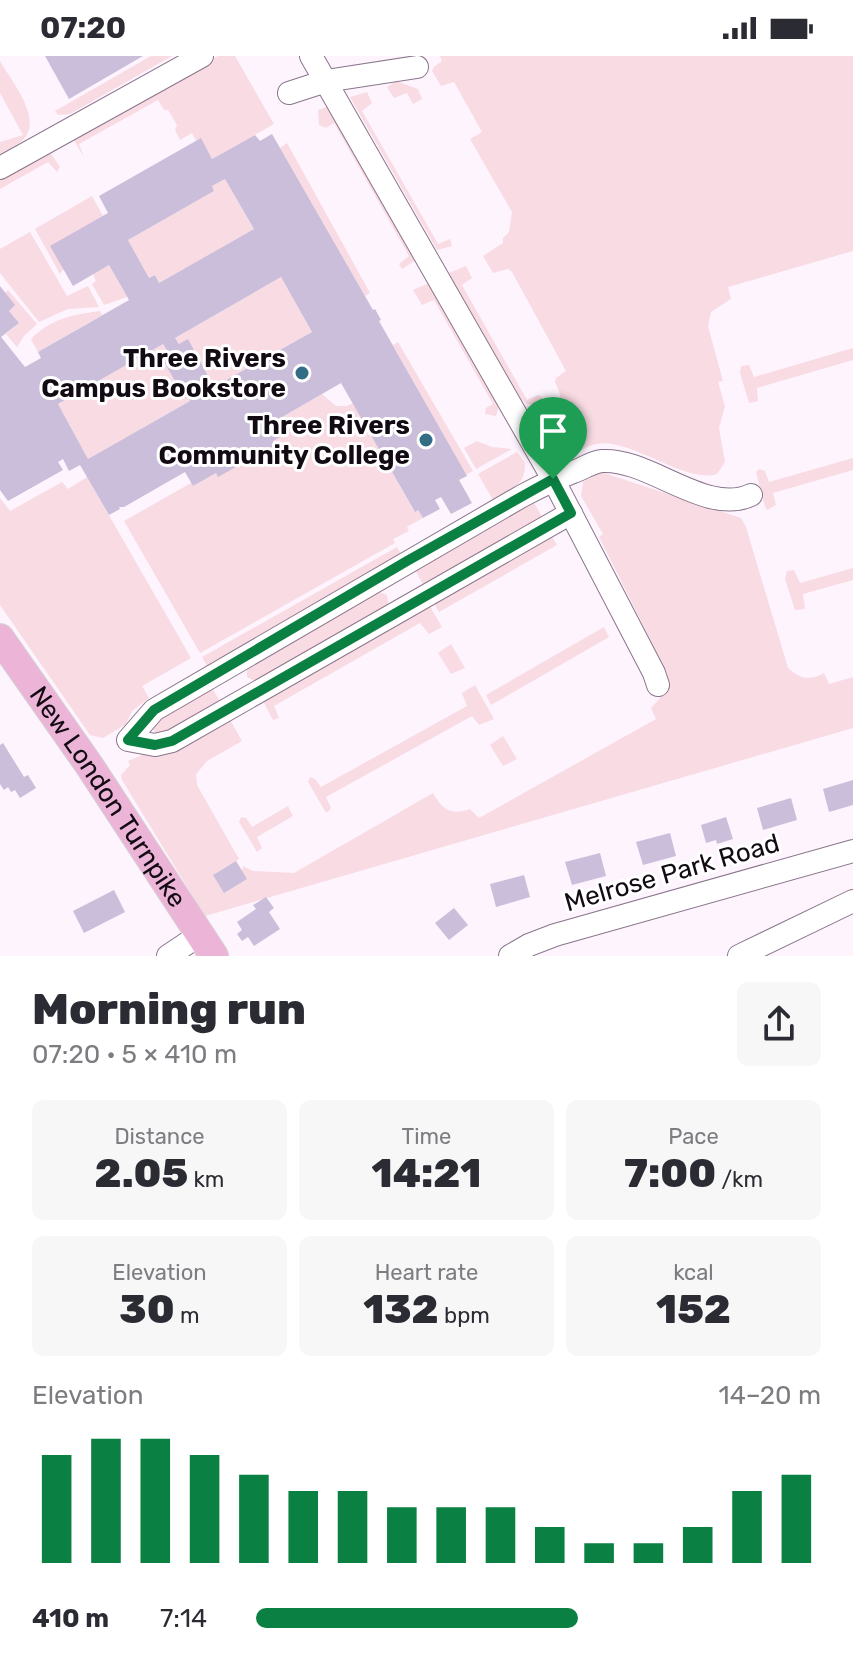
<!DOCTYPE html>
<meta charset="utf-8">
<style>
:root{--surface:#fff;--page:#f7f7f7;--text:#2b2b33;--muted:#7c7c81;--accent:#0b8043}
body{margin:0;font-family:Rubik,sans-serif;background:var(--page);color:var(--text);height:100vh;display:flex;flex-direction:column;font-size:30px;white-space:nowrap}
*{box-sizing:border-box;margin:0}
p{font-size:26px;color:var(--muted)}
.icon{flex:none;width:44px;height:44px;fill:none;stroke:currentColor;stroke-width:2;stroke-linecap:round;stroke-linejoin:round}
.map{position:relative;height:900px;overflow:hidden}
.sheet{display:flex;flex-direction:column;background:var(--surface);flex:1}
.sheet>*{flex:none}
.pin{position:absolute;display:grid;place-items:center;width:68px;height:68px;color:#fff;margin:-82px -34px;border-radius:50% 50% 50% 0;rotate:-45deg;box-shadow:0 0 8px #0007}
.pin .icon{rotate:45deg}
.round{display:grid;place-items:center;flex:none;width:84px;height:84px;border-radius:12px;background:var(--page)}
.summary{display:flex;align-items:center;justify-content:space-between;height:136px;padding:0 32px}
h1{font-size:44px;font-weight:800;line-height:60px}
.figures{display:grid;grid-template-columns:repeat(3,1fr);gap:12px;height:136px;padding:8px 32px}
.figures div{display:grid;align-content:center;border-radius:12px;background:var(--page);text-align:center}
.figures b{font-size:40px;font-weight:800}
.figures small{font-size:22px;font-weight:400}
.figures p{font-size:22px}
.chart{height:224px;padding:16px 32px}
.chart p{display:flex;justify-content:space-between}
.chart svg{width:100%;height:144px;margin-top:8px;stroke:var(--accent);stroke-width:6}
ul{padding:0 32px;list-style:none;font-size:26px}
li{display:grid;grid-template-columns:128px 96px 1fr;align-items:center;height:60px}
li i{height:20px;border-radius:10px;background:var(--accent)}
.status{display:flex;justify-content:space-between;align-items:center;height:56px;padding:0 40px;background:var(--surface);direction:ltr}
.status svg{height:22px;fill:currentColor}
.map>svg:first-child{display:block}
.green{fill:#f9dbe3}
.building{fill:#cabeda;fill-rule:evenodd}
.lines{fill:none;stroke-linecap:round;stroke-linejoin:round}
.minor-casing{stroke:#8a758c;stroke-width:24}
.major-casing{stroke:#d5d3d5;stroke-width:30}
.minor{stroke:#fff;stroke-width:22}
.major{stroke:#ecb5d8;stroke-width:28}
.route-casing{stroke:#fff;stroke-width:16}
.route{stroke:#0b8043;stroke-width:10}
.poi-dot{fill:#326c85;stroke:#fff;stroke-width:3}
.labels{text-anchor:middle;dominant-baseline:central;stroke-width:6;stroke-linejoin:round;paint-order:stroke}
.poi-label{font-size:26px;font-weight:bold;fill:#130b13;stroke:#fff;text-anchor:end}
.street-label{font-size:26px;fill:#130b13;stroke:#fff}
</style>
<div class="status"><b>07:20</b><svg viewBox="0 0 49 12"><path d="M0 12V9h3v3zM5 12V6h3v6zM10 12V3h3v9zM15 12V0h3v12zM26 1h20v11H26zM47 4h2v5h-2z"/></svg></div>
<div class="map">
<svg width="853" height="900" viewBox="0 0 853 900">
<rect width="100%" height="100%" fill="#fdf4fe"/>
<g class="green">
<path d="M151 0H172L70 58 58 59 55 55Z"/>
<path d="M218 0H235L274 68 212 103 201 83 196 85 192 77 180 84 175 74 177 69 168 54H164L158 44 79 88 84 101 73 83Z"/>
<path d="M440 0H853V195L728 231 731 243 711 256 708 270 723 325 718 326 725 350 719 372 725 406 717 418C684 428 631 381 596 388 586 390 577 397 567 401L557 397 548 379 552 369 549 366C564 355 563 342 555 326L556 322 566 315 512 216 508 213 493 217 483 200 503 187V182L509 176 512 156 470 83 482 76 454 26 441 30 432 15 434 11 442 5Z"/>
<path d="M0 5C11 25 45 64 22 85 16 90 7 94 0 98V86L23 79 0 37Z"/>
<path d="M396 25 418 33 422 43 413 48 407 37 394 42 387 31Z"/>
<path d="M367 36 372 47 362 55 438 188 450 183 452 190 437 194 350 41Z"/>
<path d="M329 50 416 204 402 213 399 208 409 200 334 67 326 72 319 69 318 54Z"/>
<path d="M287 87 370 237 365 240 280 92Z"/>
<path d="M48 97 52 99 60 111 57 116 48 106 0 133V124Z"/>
<path d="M225 123 254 173 159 227 155 219 149 222 128 184 214 135 212 130Z"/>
<path d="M92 140 103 160 60 218 35 173Z"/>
<path d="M30 176 67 240 88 230 99 251 68 253 39 266 0 217V193Z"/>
<path d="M109 209 127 241 104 249 92 228 96 225 93 218Z"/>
<path d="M466 210 472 222 462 229 527 344 538 339 542 341V346L538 349 527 348 521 343 449 217Z"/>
<path d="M281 221 312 276 212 332 210 328 212 326 188 284 179 288 175 282Z"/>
<path d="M429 227 499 350 496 360 485 358 486 352 493 348 434 244 422 249 413 234Z"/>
<path d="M8 234 37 268 24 280 17 291 6 278 19 267 9 255 5 237Z"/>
<path d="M100 255 102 259 38 296 31 283C52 262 72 259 100 255Z"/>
<path d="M398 286 473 415 466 419 393 289Z"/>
<path d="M163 288 185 342 188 341 190 345 88 403 58 348Z"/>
<path d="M853 292V304L757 332 758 345 749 347 740 317 741 310 749 309 754 321Z"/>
<path d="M322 338 336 350H347L353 347 414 455 418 454 423 462 407 471 409 475 393 483 395 487 200 597 124 465 191 427 193 430 216 417 218 420 275 389 273 385 277 364Z"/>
<path d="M477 385 492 391 512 393 476 413 464 392Z"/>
<path d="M517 396 525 407C526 429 511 434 493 444L478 418Z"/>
<path d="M853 402V414L773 437 776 449 767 454 765 451 756 416 759 413 765 415 769 426Z"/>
<path d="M601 416 741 462 746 471 788 612C800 623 810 625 824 617L829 628 853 621V672L205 860 122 724 121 719 130 709 128 705 229 662 242 685 207 705 196 718 197 729 239 803 213 819 224 836 242 815 243 810 253 815 294 817 433 737C442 753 451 760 470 753L479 762 656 663 651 652C661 640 671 635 667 617L599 481 603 478 581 440 583 426Z"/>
<path d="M87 421 191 602 142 630 149 642 132 655 126 668 103 682 90 679 0 549V442L10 455 62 426 68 433Z"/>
<path d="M533 445 545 466 426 534 414 512Z"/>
<path d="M551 479 557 489 439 556 433 546Z"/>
<path d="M397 491 403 502 208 612 202 601Z"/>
<path d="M853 512V524L803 538 805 553 795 554 785 523 787 515 794 514 800 527Z"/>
<path d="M377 535 387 539 389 552 259 627 247 621V611Z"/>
<path d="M429 549 442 571 429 578 420 567 274 650 279 662 273 664 263 645Z"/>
<path d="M604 571 609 581 491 649 486 639Z"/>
<path d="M451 588 465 612 451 618 438 597Z"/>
<path d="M210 628 222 649 170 680 156 679 152 671V664Z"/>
<path d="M475 629 494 663 479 669 472 660 326 741 331 752 327 757 325 755 308 726 310 721 315 723 321 731 467 650 462 637Z"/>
<path d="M503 680 517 703 503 710 490 689Z"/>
<path d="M288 750 293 760 257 781 262 792 257 796 239 766 241 761 246 762 252 771Z"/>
</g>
<g class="building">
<path d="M45 0H143L69 43Z"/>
<path d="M272 78 373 254 375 253 381 264 379 265 467 420 459 424 472 447 451 458 441 441 435 444 440 453 423 462 418 454 415 456 341 327 277 364 285 378 273 385 275 389 218 421 216 417 193 430 185 416 124 451H119L120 453 109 459 80 409 69 415 63 403 58 406 63 414 8 445 0 434V230L15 249 9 255 19 267 1 281 25 311 41 302 38 296 129 244 109 209 73 230 50 190 108 157 99 140 201 82 212 103 255 79 260 85ZM225 123 254 173 159 227 155 219 149 222 128 184 214 135 212 130ZM281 221 312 276 212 332 210 328 212 327 188 283 179 288 175 282ZM163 288 167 295 160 299 185 342 188 341 190 345 88 403 58 348Z"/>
<path d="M3 687 24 721 28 719 36 732 20 742 15 734 11 736 8 731 4 734 0 728V689Z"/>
<path d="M853 724V749L829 756 823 733Z"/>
<path d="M791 742 797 764 763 774 757 752Z"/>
<path d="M726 761 733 783 717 788 716 784 706 787 701 769Z"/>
<path d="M670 777 676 800 643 809 636 786Z"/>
<path d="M600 797 606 820 572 829 565 806Z"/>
<path d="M236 805 247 823 224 837 213 819Z"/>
<path d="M524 819 530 841 496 851 490 828Z"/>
<path d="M114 834 125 856 84 877 73 855Z"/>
<path d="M266 841 274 852 269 856 280 873 254 890 248 881 242 885 237 878 242 874 237 866 256 853 253 849Z"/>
<path d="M454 852 468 869 449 884 435 867Z"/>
</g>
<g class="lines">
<g class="minor-casing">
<g id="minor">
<path d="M311 0 553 423 654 617 658 629"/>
<path d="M289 37 326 25 417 11"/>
<path d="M0 112 202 0"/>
<path d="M571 457 172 685 155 689 128 684 154 654 522 440C539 431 555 423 573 416 583 413 591 406 602 405 649 402 706 460 751 439"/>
<path d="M168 900 198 880"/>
<path d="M510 900 529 889 555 879 853 795"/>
<path d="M739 900 853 845"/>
</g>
</g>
<g class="major-casing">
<g id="major">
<path id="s1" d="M0 582 89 709 214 900"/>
</g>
</g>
<use href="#minor" class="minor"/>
<use href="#major" class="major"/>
</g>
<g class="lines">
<g class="route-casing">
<path id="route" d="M553 423 571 457 172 685 155 689 128 684 154 654 407 505Z"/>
</g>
<use href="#route" class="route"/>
</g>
<g class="poi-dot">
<circle cx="302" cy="317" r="8"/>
<circle cx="426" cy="384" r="8"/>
</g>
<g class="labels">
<g class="poi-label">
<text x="286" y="302">Three Rivers<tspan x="286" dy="30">Campus Bookstore</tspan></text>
<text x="410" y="369">Three Rivers<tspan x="410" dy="30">Community College</tspan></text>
</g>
<g class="street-label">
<text stroke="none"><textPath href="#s1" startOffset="192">New London Turnpike</textPath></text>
<text transform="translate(672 817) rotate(-16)">Melrose Park Road</text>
</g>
</g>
</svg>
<div class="pin" style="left:553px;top:423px;background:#1e9e55"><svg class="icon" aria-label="arrive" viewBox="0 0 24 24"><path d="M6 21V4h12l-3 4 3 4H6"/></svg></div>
</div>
<section class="sheet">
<div class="summary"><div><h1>Morning run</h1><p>07:20 · 5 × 410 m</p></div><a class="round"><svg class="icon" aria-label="share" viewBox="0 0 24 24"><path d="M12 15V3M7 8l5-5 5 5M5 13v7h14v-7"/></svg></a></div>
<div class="figures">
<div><p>Distance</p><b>2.05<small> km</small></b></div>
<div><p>Time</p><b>14:21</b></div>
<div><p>Pace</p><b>7:00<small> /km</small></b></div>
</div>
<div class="figures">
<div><p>Elevation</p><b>30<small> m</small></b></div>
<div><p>Heart rate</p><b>132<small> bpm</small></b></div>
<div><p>kcal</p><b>152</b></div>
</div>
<div class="chart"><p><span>Elevation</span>14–20 m</p>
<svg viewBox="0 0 160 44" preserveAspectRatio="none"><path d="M5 44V11M15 44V6M25 44V6M35 44V11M45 44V17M55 44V22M65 44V22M75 44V27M85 44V27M95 44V27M105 44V33M115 44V38M125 44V38M135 44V33M145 44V22M155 44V17"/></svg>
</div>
<ul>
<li><b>410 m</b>7:14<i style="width:57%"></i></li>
</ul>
</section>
